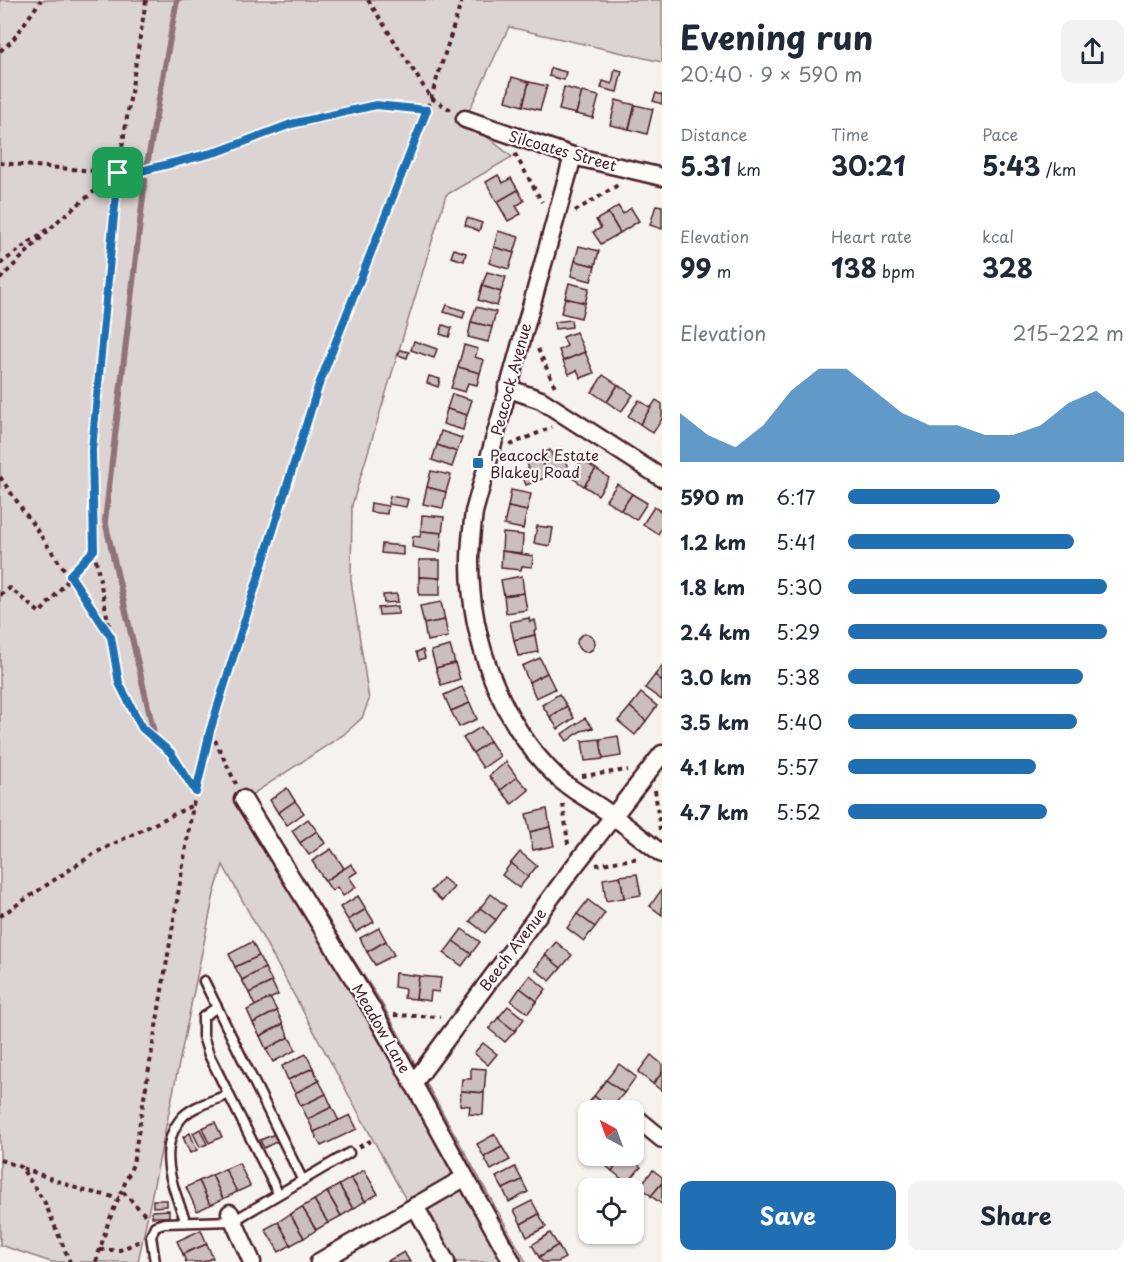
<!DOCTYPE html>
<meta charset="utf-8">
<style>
:root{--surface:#fff;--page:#f2f2f3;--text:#1f2937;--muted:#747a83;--accent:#1f6fb2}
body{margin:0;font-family:"Playpen Sans",sans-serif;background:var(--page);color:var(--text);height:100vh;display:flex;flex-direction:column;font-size:22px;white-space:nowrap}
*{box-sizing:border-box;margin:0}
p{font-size:20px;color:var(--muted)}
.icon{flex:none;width:33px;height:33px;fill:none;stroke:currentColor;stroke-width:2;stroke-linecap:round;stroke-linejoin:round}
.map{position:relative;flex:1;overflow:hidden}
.drawer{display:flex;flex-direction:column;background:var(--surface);width:480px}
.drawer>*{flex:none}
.needle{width:39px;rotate:319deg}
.controls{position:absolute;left:578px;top:1100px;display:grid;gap:12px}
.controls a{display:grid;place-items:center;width:66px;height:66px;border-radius:12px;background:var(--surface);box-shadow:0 2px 4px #0004;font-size:30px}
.pin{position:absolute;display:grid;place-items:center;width:51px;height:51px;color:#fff;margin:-26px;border-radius:12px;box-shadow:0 3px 9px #0006}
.round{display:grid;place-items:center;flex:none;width:63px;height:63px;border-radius:12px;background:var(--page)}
.head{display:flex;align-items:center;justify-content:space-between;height:102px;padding:0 18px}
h1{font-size:33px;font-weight:700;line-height:45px}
.stats{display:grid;grid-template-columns:repeat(3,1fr);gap:9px;height:102px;padding:6px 18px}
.stats div{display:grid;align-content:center}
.stats b{font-size:26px;font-weight:700}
.stats small{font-size:16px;font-weight:400}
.stats p{font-size:16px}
.chart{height:168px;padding:12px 18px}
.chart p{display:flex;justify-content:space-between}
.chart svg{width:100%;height:108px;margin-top:6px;fill:var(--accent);opacity:.7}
.action{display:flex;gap:12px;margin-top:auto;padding:12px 18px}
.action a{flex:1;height:69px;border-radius:12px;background:var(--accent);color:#fff;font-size:24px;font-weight:700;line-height:69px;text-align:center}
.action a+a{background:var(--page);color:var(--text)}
ul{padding:0 18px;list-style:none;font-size:20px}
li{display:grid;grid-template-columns:96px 72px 1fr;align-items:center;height:45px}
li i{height:15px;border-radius:8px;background:var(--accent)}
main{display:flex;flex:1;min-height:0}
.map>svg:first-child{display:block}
.green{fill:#dcd4d2;stroke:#937a7e;stroke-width:1.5}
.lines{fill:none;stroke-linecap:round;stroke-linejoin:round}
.stream{stroke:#8e7378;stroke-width:6}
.building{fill:#cbbfbe;stroke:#4a1f2b;stroke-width:1.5}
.lane-casing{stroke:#4a1f2b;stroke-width:13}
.street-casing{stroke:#4a1f2b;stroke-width:21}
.path{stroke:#4a1f2b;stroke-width:4;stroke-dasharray:4.5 4.5;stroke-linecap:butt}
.lane{stroke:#fdfcf7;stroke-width:8}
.street{stroke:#fdfcf7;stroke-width:16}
.route-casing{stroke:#fff;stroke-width:12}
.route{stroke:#1f6fb2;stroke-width:8}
.poi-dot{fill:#1f6fb2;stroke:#fdfcf7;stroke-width:2}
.labels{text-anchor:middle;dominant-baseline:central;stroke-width:4.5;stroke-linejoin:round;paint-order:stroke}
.street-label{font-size:15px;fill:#4a1f2b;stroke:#fdfcf7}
.poi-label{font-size:15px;fill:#4a1f2b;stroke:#fdfcf7;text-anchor:start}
</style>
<main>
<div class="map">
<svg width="662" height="1262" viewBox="0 0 662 1262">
<rect width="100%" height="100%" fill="#f6f3ef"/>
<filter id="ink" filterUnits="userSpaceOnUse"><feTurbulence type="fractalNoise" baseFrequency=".0167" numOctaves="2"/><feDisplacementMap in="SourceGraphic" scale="12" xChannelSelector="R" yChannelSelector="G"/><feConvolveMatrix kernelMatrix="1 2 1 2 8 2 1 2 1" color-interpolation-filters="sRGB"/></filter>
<g filter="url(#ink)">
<path class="green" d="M0 0H662V62L509 27 465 119 512 157 446 195 352 505 351 580 369 700 362 718 343 735 251 795 252 803 381 1002 526 1262H440L223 865 214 894 138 1262H51L0 1245Z"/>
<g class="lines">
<g class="stream">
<path d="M147 165 177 0"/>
<path d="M145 180 105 521 154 733"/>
</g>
</g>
<g class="building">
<path d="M551 68 566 72 564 80 549 76Z"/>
<path d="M615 69 622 71 617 92 601 88 603 81 612 84Z"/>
<path d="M512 77 529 82 523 106 506 101Z"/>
<path d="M529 82 547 86 540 110 523 106Z"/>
<path d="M564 87 582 92 576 114 559 110Z"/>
<path d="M582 92 599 96 593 118 576 114Z"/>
<path d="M656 93 662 95V104L653 101Z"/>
<path d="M616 100 635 105 629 129 610 125Z"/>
<path d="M635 105 653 109 647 134 629 129Z"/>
<path d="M498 175 503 183 511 178 518 190 497 202 486 182Z"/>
<path d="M518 190 524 201 516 206 521 214 508 221 497 202Z"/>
<path d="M656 205 662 206V229L650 225Z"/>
<path d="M618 206 623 214 631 208 639 221 620 233 608 213Z"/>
<path d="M608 213 620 233 601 244 593 232 601 228 596 220Z"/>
<path d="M467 218 482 223 479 231 465 225Z"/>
<path d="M498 231 519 237 514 253 494 247Z"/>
<path d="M579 246 599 251 595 266 575 261Z"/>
<path d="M494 247 514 253 509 269 489 263Z"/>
<path d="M454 249 466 253 464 261 451 257Z"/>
<path d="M575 261 595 266 591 281 571 276Z"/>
<path d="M487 272 506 277 501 292 482 286Z"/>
<path d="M569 283 589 288 585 303 565 298Z"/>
<path d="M482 286 501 292 497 306 478 300Z"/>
<path d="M565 298 585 303 581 318 561 313Z"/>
<path d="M447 305 465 311 463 318 444 312Z"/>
<path d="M476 307 496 312 492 327 471 322Z"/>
<path d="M571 320 572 327 555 329 554 322Z"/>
<path d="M471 322 492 327 488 342 468 337Z"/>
<path d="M443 325 452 328 449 337 440 334Z"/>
<path d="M576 332 585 352 563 361 559 350 567 346 563 337Z"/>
<path d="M414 341 437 349 434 358 411 350Z"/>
<path d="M464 345 478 349 475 357 484 360 480 373 458 367Z"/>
<path d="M400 350 409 352 407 358 398 355Z"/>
<path d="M585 352 594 373 581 378 577 370 569 374 563 361Z"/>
<path d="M458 367 480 373 477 385 468 383 465 392 451 388Z"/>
<path d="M603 375 618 385 607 402 592 392Z"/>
<path d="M429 376 440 379 438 387 427 383Z"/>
<path d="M618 385 633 395 621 412 607 402Z"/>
<path d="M452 394 472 400 467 415 447 409Z"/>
<path d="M639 400 651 408 640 424 628 416Z"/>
<path d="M656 400 662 404V419L653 433 640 424Z"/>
<path d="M447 409 467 415 463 430 443 424Z"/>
<path d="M441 431 462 438 457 452 437 445Z"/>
<path d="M437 445 457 452 452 467 432 460Z"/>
<path d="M550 450 554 459 563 455 568 468 547 477 539 455Z"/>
<path d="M539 455 547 477 526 485 521 472 529 469 526 460Z"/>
<path d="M582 460 596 469 584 486 571 477Z"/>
<path d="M596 469 609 478 598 495 584 486Z"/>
<path d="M431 471 451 475 446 492 427 487Z"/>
<path d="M617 484 632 494 621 510 606 500Z"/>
<path d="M427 487 446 492 443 508 423 504Z"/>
<path d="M511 490 531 494 527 511 508 507Z"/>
<path d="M632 494 647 503 636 520 621 510Z"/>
<path d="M390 496 408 499 406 507 388 504Z"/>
<path d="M371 503 388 506 387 514 370 512Z"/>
<path d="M508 507 527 511 523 529 504 525Z"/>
<path d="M654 507 662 512V527L658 534 643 524Z"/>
<path d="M422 515 444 517 442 533 421 531Z"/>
<path d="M537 526 553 528 550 546 534 543Z"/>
<path d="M421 531 442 533 440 552 412 547 413 536 420 537Z"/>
<path d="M503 533 523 535 522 553 502 551Z"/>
<path d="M382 544 403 546V555L381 553Z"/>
<path d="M502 551 533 556 532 567 522 566 521 570 501 568Z"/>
<path d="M419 560H440V578L419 577Z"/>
<path d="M522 576 524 593 504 596 501 580Z"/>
<path d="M419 577 440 578V595H419Z"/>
<path d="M524 593 527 610 506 613 504 596Z"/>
<path d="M397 594 398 602 384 603 383 595Z"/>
<path d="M441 602 445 620 424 624 420 606Z"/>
<path d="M398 606V614L379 615 378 608Z"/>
<path d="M529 618 530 622 535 620 537 630 534 631 535 635 514 640 510 622Z"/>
<path d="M445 620 448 637 427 641 424 624Z"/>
<circle cx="586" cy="643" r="9"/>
<path d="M535 635 538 652 518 656 514 640Z"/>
<path d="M450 646 455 663 436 668 431 651Z"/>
<path d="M423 650 425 658 419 660 416 652Z"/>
<path d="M540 658 547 673 529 682 522 666Z"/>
<path d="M455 663 460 679 441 685 436 668Z"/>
<path d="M662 666V681L655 675Z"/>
<path d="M547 673 555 689 536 698 529 682Z"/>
<path d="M655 675 662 681V700L645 688Z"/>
<path d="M462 687 470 703 451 711 444 695Z"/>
<path d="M641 693 657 706 646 721 630 707Z"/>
<path d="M559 694 567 706 550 717 542 705Z"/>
<path d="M470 703 477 719 459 727 451 711Z"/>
<path d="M567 706 574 718 558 729 550 717Z"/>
<path d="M630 707 646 721 635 735 618 721Z"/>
<path d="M585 718 593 728 581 731 567 741 562 734Z"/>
<path d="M481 727 490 741 473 753 463 738Z"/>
<path d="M618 736 621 756 603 759 600 739Z"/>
<path d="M600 739 603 759 585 761 582 741Z"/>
<path d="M490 741 500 756 483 768 473 753Z"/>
<path d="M506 762 517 777 501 790 489 776Z"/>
<path d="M517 777 529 790 512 804 501 790Z"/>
<path d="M287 788 295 801 278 813 270 800Z"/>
<path d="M295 801 304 813 287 825 278 813Z"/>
<path d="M547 809 550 827 530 832 526 814Z"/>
<path d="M308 819 317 831 300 843 292 831Z"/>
<path d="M550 827 554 846 533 850 530 832Z"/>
<path d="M317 831 325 843 309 855 300 843Z"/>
<path d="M331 849 344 868 325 881 312 861Z"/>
<path d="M520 852 537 866 528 877 511 863Z"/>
<path d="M511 863 528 877 519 888 502 875Z"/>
<path d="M351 864 357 872 349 877 356 887 343 896 337 887 332 891 325 881Z"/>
<path d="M637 874 641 895 624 898 620 876Z"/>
<path d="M620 876 624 898 606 901 603 879Z"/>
<path d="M443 878 454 887 442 901 431 891Z"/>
<path d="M662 889V915L650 906Z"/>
<path d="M491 894 506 906 496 920 480 908Z"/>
<path d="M358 896 366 909 348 920 340 907Z"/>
<path d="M588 900 605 913 595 927 577 914Z"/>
<path d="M480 908 496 920 485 933 470 921Z"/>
<path d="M366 909 374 922 356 932 348 920Z"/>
<path d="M577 914 595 927 584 941 567 928Z"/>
<path d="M379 928 386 941 367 952 360 938Z"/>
<path d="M462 929 480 942 471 954 453 941Z"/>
<path d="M386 941 394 955 375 965 367 952Z"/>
<path d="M453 941 471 954 462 966 444 953Z"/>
<path d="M252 942 259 956 235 967 229 954Z"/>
<path d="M556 942 572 955 561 968 545 955Z"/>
<path d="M545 955 561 968 550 981 535 969Z"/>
<path d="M259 956 265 968 242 980 235 967Z"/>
<path d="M265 968 272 982 249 993 242 980Z"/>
<path d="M395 973 419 976 416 999 404 998 405 989 394 987Z"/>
<path d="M530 975 546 989 537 1001 520 988Z"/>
<path d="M419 976 441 978 439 992 431 991 430 1001 416 999Z"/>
<path d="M272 982 278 995 255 1006 249 993Z"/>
<path d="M520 988 537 1001 528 1013 511 1001Z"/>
<path d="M270 998 277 1011 253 1023 247 1010Z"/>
<path d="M508 1006 524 1019 515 1031 498 1018Z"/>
<path d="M277 1011 283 1024 260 1036 253 1023Z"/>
<path d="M498 1018 515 1031 505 1042 489 1029Z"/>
<path d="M283 1024 289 1037 266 1049 260 1036Z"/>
<path d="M289 1037 296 1050 273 1062 266 1049Z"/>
<path d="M483 1043 497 1054 488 1065 474 1053Z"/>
<path d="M306 1054 313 1068 288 1080 282 1066Z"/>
<path d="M651 1055 662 1064V1073L653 1084 638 1072Z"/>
<path d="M619 1064 636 1077 624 1093 606 1080Z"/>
<path d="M313 1068 319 1081 295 1093 288 1080Z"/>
<path d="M471 1068 486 1069 484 1093 461 1091 462 1079H471Z"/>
<path d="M662 1073V1091L653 1084Z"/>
<path d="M606 1080 624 1093 611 1109 594 1096Z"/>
<path d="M319 1081 326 1094 301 1106 295 1093Z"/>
<path d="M461 1091 484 1093 483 1115 469 1114 470 1106 460 1105Z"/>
<path d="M326 1094 332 1107 308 1119 301 1106Z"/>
<path d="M594 1096 611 1109V1110H588V1117L582 1112Z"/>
<path d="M332 1107 339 1121 314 1132 308 1119Z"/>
<path d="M350 1115 357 1129 321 1146 314 1132Z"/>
<path d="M215 1122 222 1137 209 1143 202 1128Z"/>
<path d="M200 1129 207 1144 200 1147 193 1133Z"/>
<path d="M190 1133 197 1150 190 1153 183 1137Z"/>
<path d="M275 1134 278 1141 264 1148 260 1140Z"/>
<path d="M495 1134 502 1147 484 1157 477 1144Z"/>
<path d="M588 1137V1151L581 1145Z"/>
<path d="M502 1147 510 1160 491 1170 484 1157Z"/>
<path d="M599 1155H625L612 1171 597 1158Z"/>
<path d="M625 1155 641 1167 627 1183 612 1171Z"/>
<path d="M239 1163 250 1186 237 1192 225 1169Z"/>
<path d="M515 1167 522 1180 503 1189 496 1177Z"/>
<path d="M225 1169 237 1192 223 1199 212 1175Z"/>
<path d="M364 1170 378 1194 365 1201 351 1178Z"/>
<path d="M653 1170 662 1177V1183L651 1196 640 1186Z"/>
<path d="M212 1175 223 1199 210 1205 199 1181Z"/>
<path d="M351 1178 365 1201 353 1209 339 1185Z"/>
<path d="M522 1180 528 1192 509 1202 503 1189Z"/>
<path d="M199 1181 210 1205 197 1211 186 1187Z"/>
<path d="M662 1183V1204L651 1196Z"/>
<path d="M339 1185 353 1209 341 1216 327 1192Z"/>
<path d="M327 1192 341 1216 328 1223 314 1200Z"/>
<path d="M153 1200H167V1206L153 1207Z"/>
<path d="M314 1200 328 1223 316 1230 302 1207Z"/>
<path d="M532 1201 539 1214 521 1224 514 1210Z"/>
<path d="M302 1207 316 1230 304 1238 290 1214Z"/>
<path d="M169 1210V1217H152V1211Z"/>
<path d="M290 1214 304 1238 291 1245 278 1222Z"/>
<path d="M539 1214 546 1227 527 1237 521 1224Z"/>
<path d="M278 1222 291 1245 279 1252 265 1229Z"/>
<path d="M201 1230 207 1244 183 1254 177 1241Z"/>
<path d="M550 1233 558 1245 539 1257 532 1245Z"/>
<path d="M207 1244 213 1258 203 1262H186L183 1254Z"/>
<path d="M558 1245 565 1258 558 1262H542L539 1257Z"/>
<path d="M404 1252 410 1262H386Z"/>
</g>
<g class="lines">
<g class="lane-casing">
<g id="lane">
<path d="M204 981 302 1179"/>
<path d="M217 1007 203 1017V1036L209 1055 278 1193"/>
<path d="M186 1222C174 1191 156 1151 180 1120 190 1106 214 1101 229 1094"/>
<path d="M155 1262 151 1236 155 1226 164 1223 233 1221 349 1153"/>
</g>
</g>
<g class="street-casing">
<g id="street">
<path d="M465 119 573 156 662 177"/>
<path d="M573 156 474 512C472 528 470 545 470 562 470 640 501 724 558 778 571 790 589 799 603 809 623 823 643 839 662 854"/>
<path d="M507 388 541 400 662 478"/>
<path d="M243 799 375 1014 512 1262"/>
<path d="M413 1084 572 869 662 754"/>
<path d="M634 1116 662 1139"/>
<path d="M415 1206 446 1262"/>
<path d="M230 1213 252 1262"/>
<path d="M319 1262 464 1178"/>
</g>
</g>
<g class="path">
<path d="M368 0 431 98 451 110"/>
<path d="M0 51 12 41 41 0"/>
<path d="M515 154 542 202"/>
<path d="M0 163 118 173 141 171 220 151 291 124 376 105 427 110"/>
<path d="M575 211 618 185"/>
<path d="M0 264 49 228"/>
<path d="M0 279 59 220 117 173"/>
<path d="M538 349 556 389"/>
<path d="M510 445 552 427"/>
<path d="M0 477 111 637 119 683 142 728 171 753 195 791"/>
<path d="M94 550 92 450 102 328 118 173 146 0"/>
<path d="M0 595 10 588 40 613 94 550 111 636"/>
<path d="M211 732 236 784"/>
<path d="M582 776 628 770"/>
<path d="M655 790 660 830"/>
<path d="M563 804 568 844"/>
<path d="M596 865 639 858"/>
<path d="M0 916 95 853 193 805"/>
<path d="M394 1015 440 1017"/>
<path d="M359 1147 374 1139"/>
<path d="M0 1160 21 1167 45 1203 70 1262"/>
<path d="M23 1168 81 1190 119 1198"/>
<path d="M123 1192 147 1217"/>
<path d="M100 1250H120L140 1241"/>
<path d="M96 1262 108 1223 133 1164 193 805 210 731 318 387 427 110 462 0"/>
</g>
<use href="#lane" class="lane"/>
<use href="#street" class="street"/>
</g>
</g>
<g class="lines" filter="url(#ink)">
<g class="route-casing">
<path id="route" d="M376 105 427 110 318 387 210 731 196 792 171 753 142 728 119 683 111 637 70 575 94 550 92 450 118 173 141 171 220 151 291 124Z"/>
</g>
<use href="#route" class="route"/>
</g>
<rect class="poi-dot" x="472" y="457" width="12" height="12" rx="3"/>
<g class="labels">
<g class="street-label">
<text transform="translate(563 150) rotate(16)">Silcoates Street</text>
<text transform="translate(510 379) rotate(-75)">Peacock Avenue</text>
<text transform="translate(512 949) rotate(-53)">Beech Avenue</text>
<text transform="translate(382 1028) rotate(60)">Meadow Lane</text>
</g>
<g class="poi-label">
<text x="490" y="454">Peacock Estate<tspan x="490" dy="17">Blakey Road</tspan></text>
</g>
</g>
</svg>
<div class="controls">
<a><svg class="needle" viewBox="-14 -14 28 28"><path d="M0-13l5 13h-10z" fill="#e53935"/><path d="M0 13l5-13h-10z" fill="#747a83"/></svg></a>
<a><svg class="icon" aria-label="locate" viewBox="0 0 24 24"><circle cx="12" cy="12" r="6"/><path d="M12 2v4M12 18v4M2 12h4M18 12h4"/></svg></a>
</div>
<div class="pin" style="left:118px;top:173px;background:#1e9e55"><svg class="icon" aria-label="arrive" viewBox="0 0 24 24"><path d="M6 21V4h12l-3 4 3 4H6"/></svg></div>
</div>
<section class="drawer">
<div class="head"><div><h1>Evening run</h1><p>20:40 · 9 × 590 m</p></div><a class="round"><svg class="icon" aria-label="share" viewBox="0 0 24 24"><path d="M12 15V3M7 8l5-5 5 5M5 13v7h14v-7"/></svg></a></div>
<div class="stats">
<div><p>Distance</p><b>5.31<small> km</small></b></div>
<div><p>Time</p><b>30:21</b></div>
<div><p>Pace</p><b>5:43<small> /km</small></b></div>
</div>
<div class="stats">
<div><p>Elevation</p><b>99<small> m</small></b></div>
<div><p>Heart rate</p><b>138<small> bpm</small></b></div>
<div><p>kcal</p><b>328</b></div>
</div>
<div class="chart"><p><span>Elevation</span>215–222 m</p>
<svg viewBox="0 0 160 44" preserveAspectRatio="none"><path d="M0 44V24L10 33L20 38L30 29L40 15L50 6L60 6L70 15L80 24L90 29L100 29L110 33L120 33L130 29L140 20L150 15L160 24V44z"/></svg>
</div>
<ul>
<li><b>590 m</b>6:17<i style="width:55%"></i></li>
<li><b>1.2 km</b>5:41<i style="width:82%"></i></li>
<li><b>1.8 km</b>5:30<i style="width:94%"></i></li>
<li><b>2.4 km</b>5:29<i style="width:94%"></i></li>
<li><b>3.0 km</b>5:38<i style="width:85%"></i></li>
<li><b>3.5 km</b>5:40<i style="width:83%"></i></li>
<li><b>4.1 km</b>5:57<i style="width:68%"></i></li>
<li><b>4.7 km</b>5:52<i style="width:72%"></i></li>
</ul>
<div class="action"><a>Save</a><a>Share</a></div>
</section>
</main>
